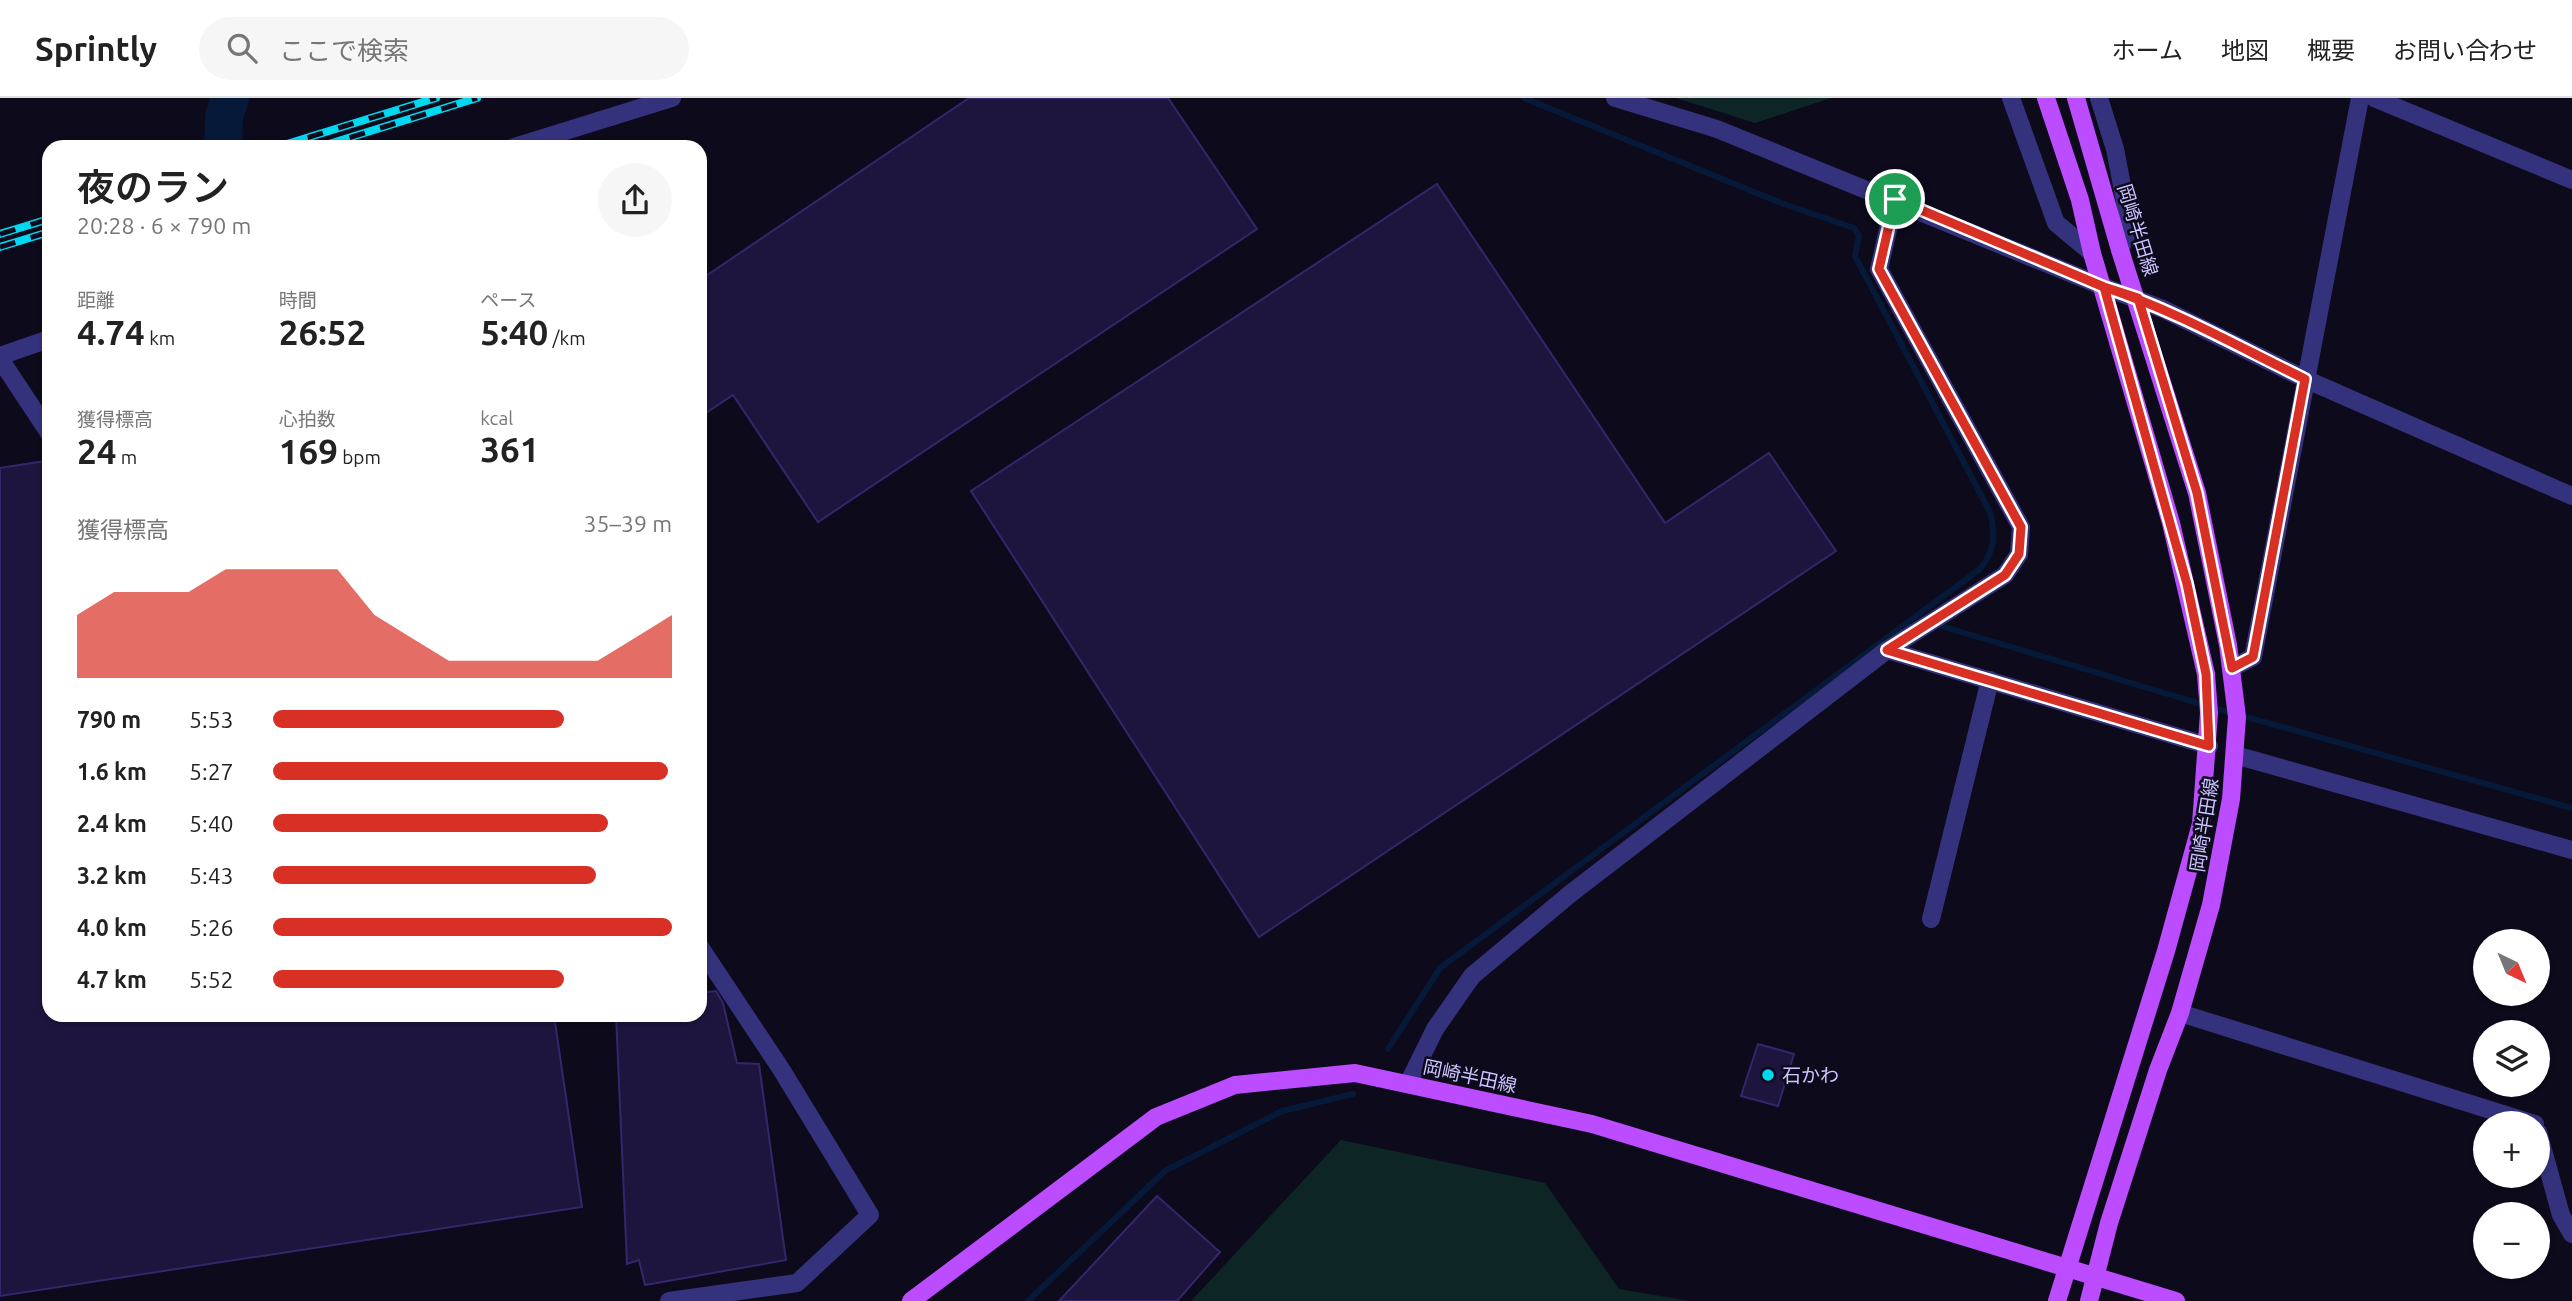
<!DOCTYPE html>
<html lang="ja">
<meta charset="utf-8">
<style>
:root{--surface:#fff;--page:#f6f6f6;--text:#222;--muted:#767676;--line:#e0e0e0;--accent:#d93025}
body{margin:0;font-family:Ubuntu,"Noto Sans JP",sans-serif;background:var(--page);color:var(--text);height:100vh;display:flex;flex-direction:column;font-size:26px;white-space:nowrap}
*{box-sizing:border-box;margin:0}
p{font-size:23px;color:var(--muted)}
.icon{flex:none;width:38px;height:38px;fill:none;stroke:currentColor;stroke-width:2;stroke-linecap:round;stroke-linejoin:round}
.map{position:relative;flex:1;overflow:hidden}
.details{position:absolute;left:42px;top:42px;width:665px;height:882px;display:flex;flex-direction:column;background:var(--surface);border-radius:21px;box-shadow:0 2px 5px #0004}
.details>*{flex:none}
.needle{width:46px;rotate:137deg}
.controls{position:absolute;left:2473px;top:831px;display:grid;gap:14px}
.controls a{display:grid;place-items:center;width:77px;height:77px;border-radius:50%;background:var(--surface);box-shadow:0 2px 5px #0004;font-size:35px}
.pin{position:absolute;display:grid;place-items:center;width:60px;height:60px;color:#fff;margin:-30px;border:4px solid #fff;border-radius:50%;box-shadow:0 2px 7px #0007}
.round{display:grid;place-items:center;flex:none;width:74px;height:74px;border-radius:37px;background:var(--page)}
.summary{display:flex;align-items:center;justify-content:space-between;height:119px;padding:0 35px}
h1{font-size:38px;font-weight:600;line-height:52px}
.figures{display:grid;grid-template-columns:repeat(3,1fr);gap:10px;height:119px;padding:7px 35px}
.figures div{display:grid;align-content:center}
.figures b{font-size:35px;font-weight:600}
.figures small{font-size:19px;font-weight:400}
.figures p{font-size:19px}
.chart{height:196px;padding:14px 35px}
.chart p{display:flex;justify-content:space-between}
.chart svg{width:100%;height:126px;margin-top:7px;fill:var(--accent);opacity:.7}
ul{padding:0 35px;list-style:none;font-size:23px}
li{display:grid;grid-template-columns:112px 84px 1fr;align-items:center;height:52px}
li i{height:18px;border-radius:9px;background:var(--accent)}
header{display:flex;align-items:center;gap:42px;box-sizing:border-box;height:98px;padding:0 35px;background:var(--surface);border-bottom:2px solid var(--line)}
header strong{font-size:33px}
nav{display:flex;gap:38px;margin-inline-start:auto;font-size:24px}
.search{width:490px;height:63px;background:var(--page);display:flex;align-items:center;gap:18px;box-sizing:border-box;padding:0 24px;border-radius:38px;color:var(--muted);font-size:26px}
.map>svg:first-child{display:block}
.green{fill:#0d2625}
.lines{fill:none;stroke-linecap:round;stroke-linejoin:round}
.stream{stroke:#061939;stroke-width:6}
.river{stroke:#061939;stroke-width:38}
.building{fill:#1d153e;stroke:#34266b;stroke-width:2}
.minor{stroke:#35327d;stroke-width:18}
.major{stroke:#bc4cff;stroke-width:18}
.rail-casing{stroke:#00d8f0;stroke-width:8}
.rail{stroke:#0d0a1c;stroke-width:5;stroke-dasharray:16;stroke-linecap:butt}
.route-casing{stroke:#fff;stroke-width:14}
.route{stroke:#d93025;stroke-width:9}
.poi-dot{fill:#00d8f0;stroke:#0d0a1c;stroke-width:2.5}
.labels{text-anchor:middle;dominant-baseline:central;stroke-width:5;stroke-linejoin:round;paint-order:stroke}
.street-label{font-size:19px;fill:#ccc5ff;stroke:#0d0a1c}
.poi-label{font-size:19px;fill:#ccc5ff;stroke:#0d0a1c;text-anchor:start}
</style>
<header>
<strong>Sprintly</strong>
<div class="search"><svg class="icon" aria-label="search" viewBox="0 0 24 24"><circle cx="10" cy="10" r="6"/><path d="M15 15l6 6"/></svg>ここで検索</div>
<nav><a>ホーム</a><a>地図</a><a>概要</a><a>お問い合わせ</a></nav>
</header>
<div class="map">
<svg width="2572" height="1203" viewBox="0 0 2572 1203">
<rect width="100%" height="100%" fill="#0d0a1c"/>
<g class="green">
<path d="M1676 0H1831L1755 25Z"/>
<path d="M1341 1042 1545 1085 1619 1191 1690 1203H1191Z"/>
</g>
<g class="lines">
<g class="stream">
<path d="M1935 526 2204 607 2572 710"/>
<path d="M1388 951 1440 870 1980 471C1995 452 1995 440 1991 416L1855 158 1859 138 1854 130 1781 105 1524 0"/>
<path d="M1028 1203 1165 1073 1282 1013 1353 996"/>
</g>
<path class="river" d="M223 49 224 19 230 0"/>
</g>
<g class="building">
<path d="M969 0H1168L1257 131 818 424 733 297 700 319V182Z"/>
<path d="M1437 86 1665 425 1769 355 1836 453 1259 839 971 393Z"/>
<path d="M45 363V376H49V917H554L582 1109 0 1198V370Z"/>
<path d="M716 893 723 905 737 965 759 966 786 1162 645 1187 639 1162 627 1166 616 917H700V895Z"/>
<path d="M1758 946 1794 956 1778 1008 1741 998Z"/>
<path d="M1157 1098 1220 1154 1177 1203H1059Z"/>
</g>
<g class="lines">
<g class="minor">
<path d="M1615 0 1717 31 2104 189 2163 211 2305 281 2572 398"/>
<path d="M2011 0 2056 125 2092 155"/>
<path d="M2099 0 2115 51 2130 129 2120 152"/>
<path d="M2374 0 2572 82"/>
<path d="M514 49 672 0"/>
<path d="M0 258 49 241"/>
<path d="M0 261 49 335"/>
<path d="M1887 552 2209 648"/>
<path d="M2232 570 2253 559 2360 0"/>
<path d="M2235 657 2572 752"/>
<path d="M1931 821 1990 582"/>
<path d="M2180 915 2535 1026"/>
<path d="M1408 986 1435 931 1472 878 1570 796 1887 552 2005 477 2019 456 2021 429 1879 171 1895 101"/>
<path d="M2538 1034 2561 1117 2572 1136"/>
<path d="M669 1203 797 1185 870 1117 781 971 700 849"/>
</g>
<g class="major">
<path d="M2046 0 2080 102 2092 155 2171 425 2206 576 2209 615 2201 726 2166 853 2057 1203"/>
<path d="M2076 0 2120 152 2197 395 2228 547 2237 619 2231 701 2211 807 2180 915 2158 972 2109 1125 2089 1203"/>
<path d="M911 1203 1156 1019 1235 987 1355 975 1592 1026 2176 1203"/>
</g>
<g class="rail-casing">
<g id="rail">
<path d="M277 49 436 0"/>
<path d="M319 49 477 0"/>
<path d="M0 136 49 121"/>
<path d="M0 149 49 134"/>
</g>
</g>
<use href="#rail" class="rail"/>
</g>
<g class="lines">
<g class="route-casing">
<path id="route" d="M1895 101 1879 171 2021 429 2019 456 2005 477 1887 552 2209 648 2206 576 2187 486 2104 189C2174 212 2239 249 2305 281L2253 559 2232 570 2197 395 2138 200 2104 189 1895 101"/>
</g>
<use href="#route" class="route"/>
</g>
<circle class="poi-dot" cx="1768" cy="977" r="7"/>
<g class="labels">
<g class="street-label">
<text transform="translate(2138 132) rotate(73)">岡崎半田線</text>
<text transform="translate(2204 727) rotate(-81)">岡崎半田線</text>
<text transform="translate(1470 978) rotate(12)">岡崎半田線</text>
</g>
<g class="poi-label">
<text x="1782" y="977">石かわ</text>
</g>
</g>
</svg>
<div class="controls">
<a><svg class="needle" viewBox="-14 -14 28 28"><path d="M0-13l5 13h-10z" fill="#e53935"/><path d="M0 13l5-13h-10z" fill="#767676"/></svg></a>
<a><svg class="icon" aria-label="layers" viewBox="0 0 24 24"><path d="M12 4l9 5-9 5-9-5zM3 14l9 5 9-5"/></svg></a>
<a>+</a>
<a>−</a>
</div>
<div class="pin" style="left:1895px;top:101px;background:#1e9e55"><svg class="icon" aria-label="arrive" viewBox="0 0 24 24"><path d="M6 21V4h12l-3 4 3 4H6"/></svg></div>
<section class="details">
<div class="summary"><div><h1>夜のラン</h1><p>20:28 · 6 × 790 m</p></div><a class="round"><svg class="icon" aria-label="share" viewBox="0 0 24 24"><path d="M12 15V3M7 8l5-5 5 5M5 13v7h14v-7"/></svg></a></div>
<div class="figures">
<div><p>距離</p><b>4.74<small> km</small></b></div>
<div><p>時間</p><b>26:52</b></div>
<div><p>ペース</p><b>5:40<small> /km</small></b></div>
</div>
<div class="figures">
<div><p>獲得標高</p><b>24<small> m</small></b></div>
<div><p>心拍数</p><b>169<small> bpm</small></b></div>
<div><p>kcal</p><b>361</b></div>
</div>
<div class="chart"><p><span>獲得標高</span>35–39 m</p>
<svg viewBox="0 0 160 44" preserveAspectRatio="none"><path d="M0 44V22L10 14L20 14L30 14L40 6L50 6L60 6L70 6L80 22L90 30L100 38L110 38L120 38L130 38L140 38L150 30L160 22V44z"/></svg>
</div>
<ul>
<li><b>790 m</b>5:53<i style="width:73%"></i></li>
<li><b>1.6 km</b>5:27<i style="width:99%"></i></li>
<li><b>2.4 km</b>5:40<i style="width:84%"></i></li>
<li><b>3.2 km</b>5:43<i style="width:81%"></i></li>
<li><b>4.0 km</b>5:26<i style="width:100%"></i></li>
<li><b>4.7 km</b>5:52<i style="width:73%"></i></li>
</ul>
</section>
</div>
